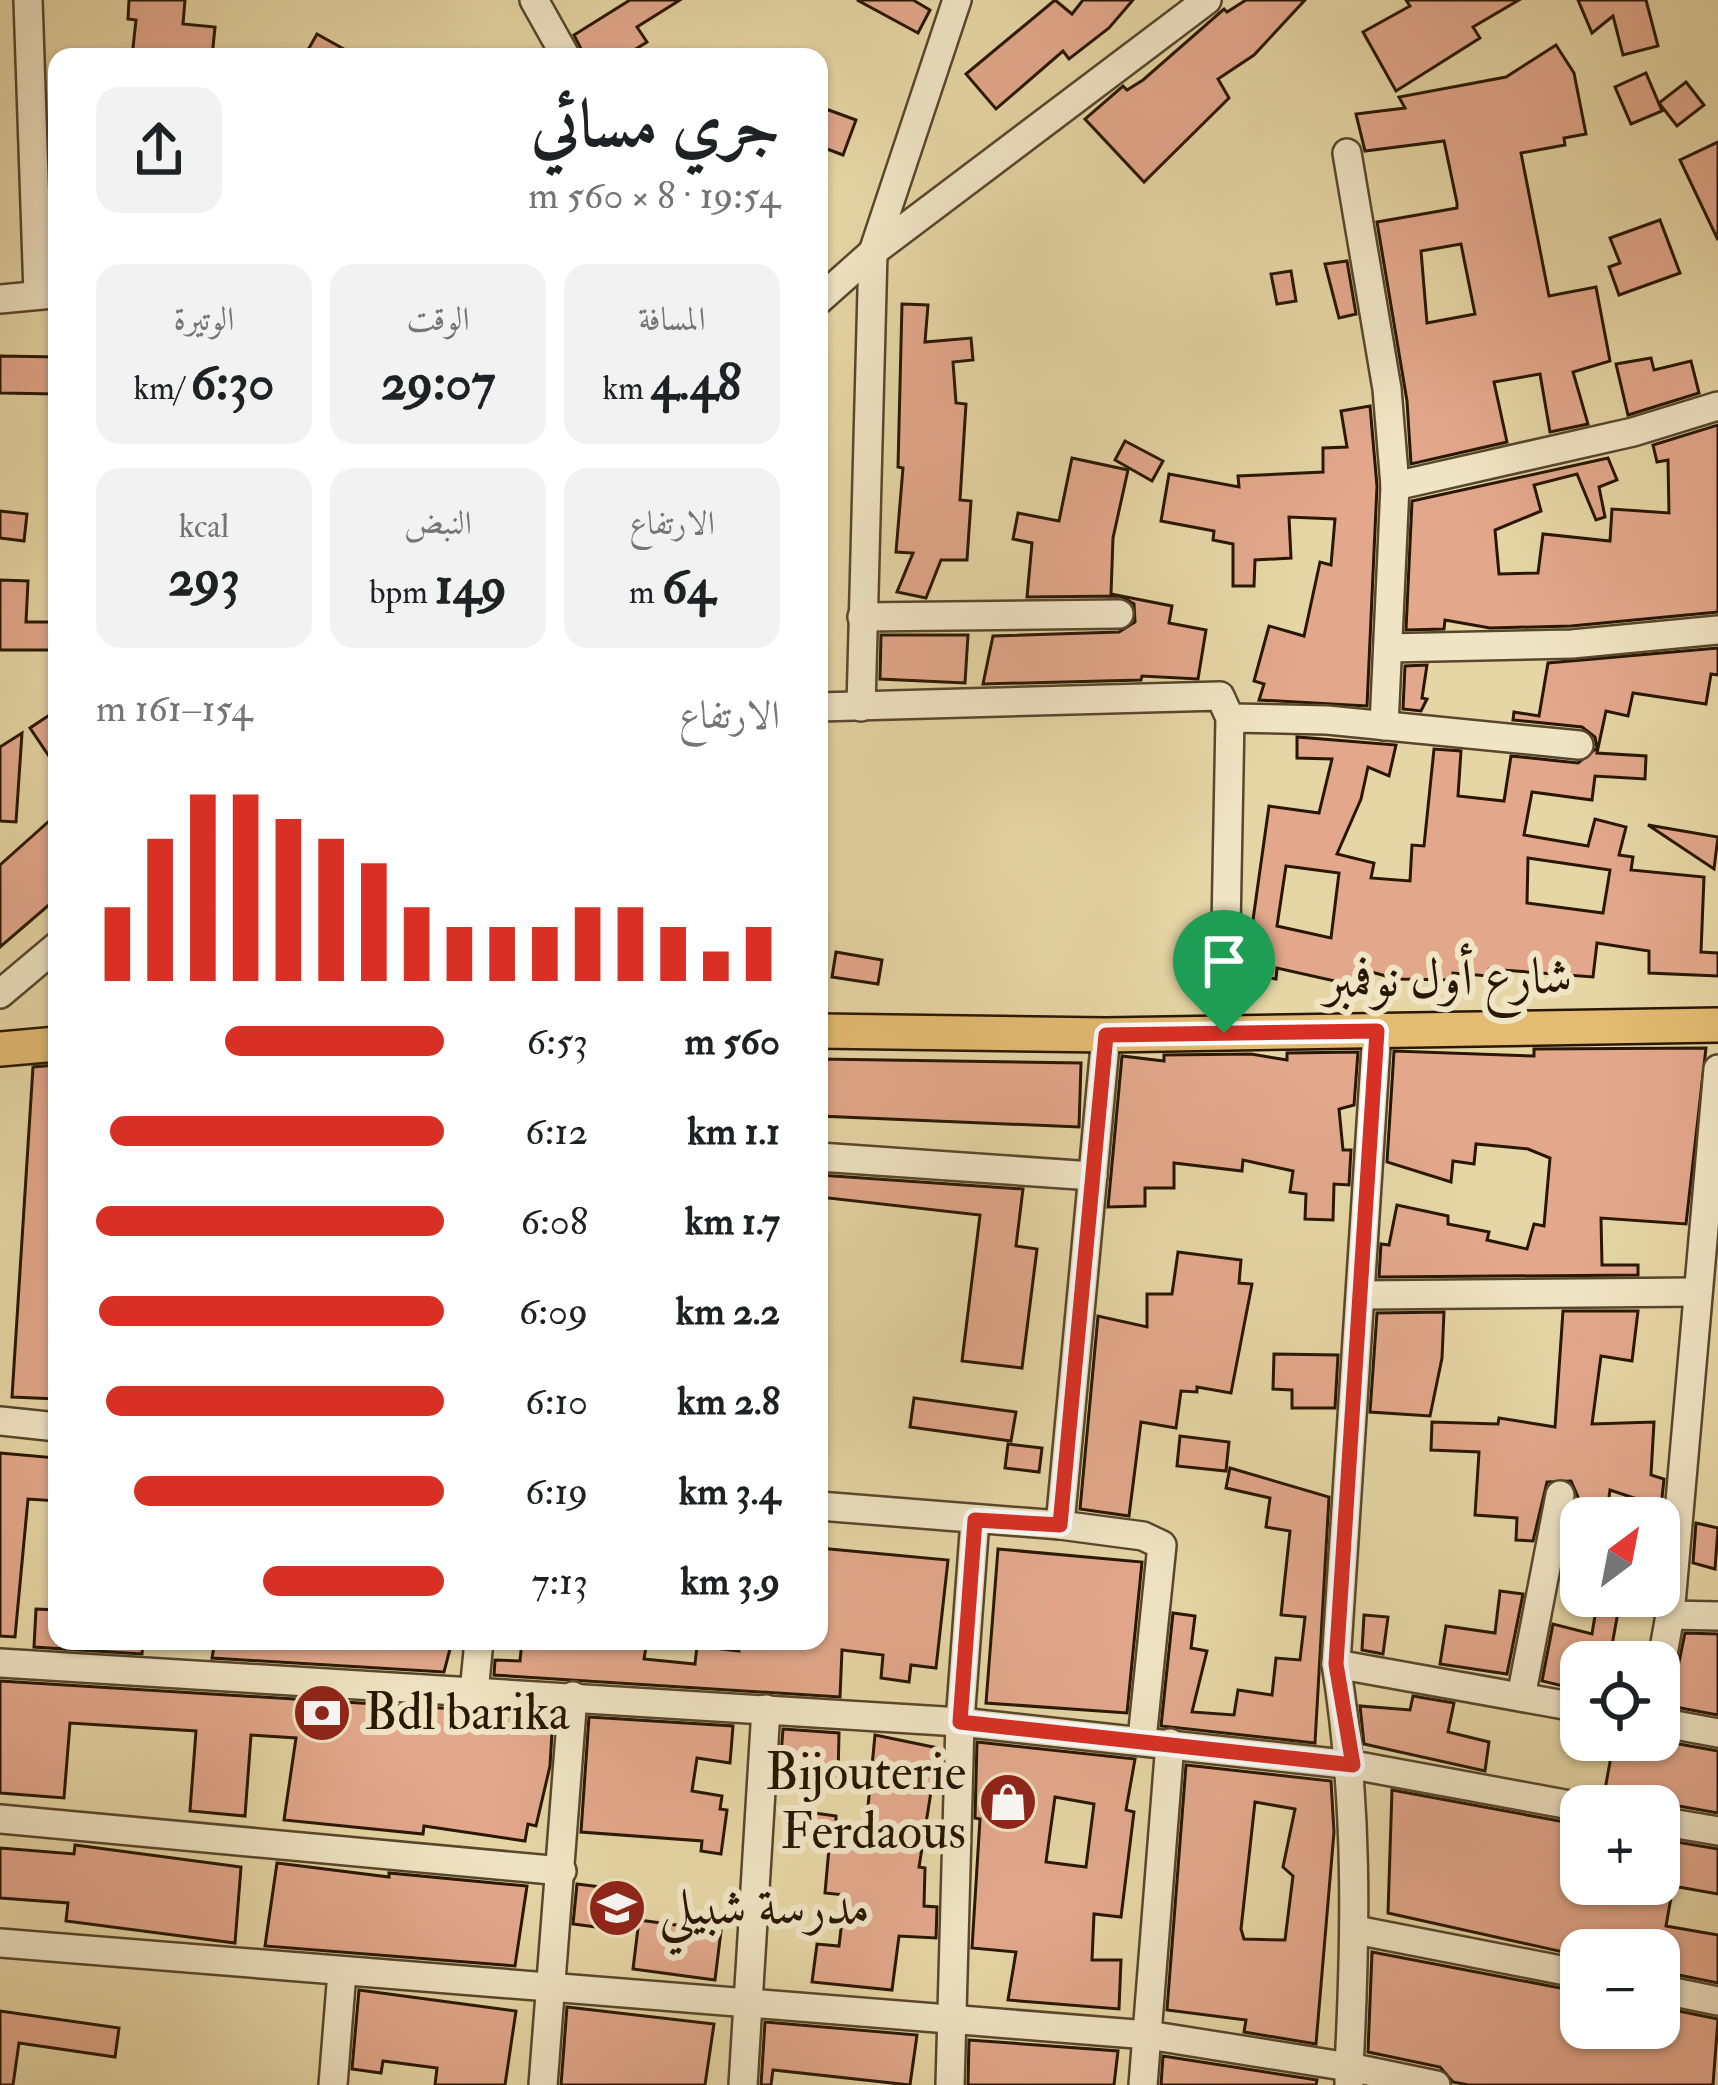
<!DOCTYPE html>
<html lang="ar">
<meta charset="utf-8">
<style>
:root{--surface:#fff;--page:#f2f2f2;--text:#202124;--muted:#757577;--accent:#d93025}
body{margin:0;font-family:"IM FELL Double Pica",Amiri,serif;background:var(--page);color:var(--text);direction:rtl;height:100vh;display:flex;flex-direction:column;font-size:45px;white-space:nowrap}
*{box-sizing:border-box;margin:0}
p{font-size:39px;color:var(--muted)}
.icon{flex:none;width:66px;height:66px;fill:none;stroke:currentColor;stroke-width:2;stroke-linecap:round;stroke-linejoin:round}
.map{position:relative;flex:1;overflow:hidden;direction:ltr}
.panel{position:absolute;left:48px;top:48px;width:780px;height:1602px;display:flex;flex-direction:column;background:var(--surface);border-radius:24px;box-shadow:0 3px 9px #0004;direction:rtl}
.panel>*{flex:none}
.needle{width:78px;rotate:32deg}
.buttons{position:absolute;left:1560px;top:1497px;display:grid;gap:24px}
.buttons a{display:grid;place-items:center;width:120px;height:120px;border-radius:24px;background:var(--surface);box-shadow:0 3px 9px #0004;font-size:60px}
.pin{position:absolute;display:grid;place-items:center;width:102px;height:102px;color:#fff;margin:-123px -51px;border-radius:50% 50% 50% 0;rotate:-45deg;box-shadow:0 0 12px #0007}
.pin .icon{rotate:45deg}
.round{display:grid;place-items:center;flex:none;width:126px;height:126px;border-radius:24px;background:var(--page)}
.headline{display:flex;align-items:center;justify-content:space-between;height:204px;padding:0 48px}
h1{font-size:66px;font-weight:700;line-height:90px}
.figures{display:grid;grid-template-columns:repeat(3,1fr);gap:18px;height:204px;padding:12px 48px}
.figures div{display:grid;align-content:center;border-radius:24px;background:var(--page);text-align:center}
.figures b{font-size:51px;font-weight:700}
.figures small{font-size:33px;font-weight:400}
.figures p{font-size:33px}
.chart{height:336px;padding:24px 48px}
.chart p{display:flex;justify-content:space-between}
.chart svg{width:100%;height:216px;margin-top:12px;stroke:var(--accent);stroke-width:6}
ul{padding:0 48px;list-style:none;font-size:39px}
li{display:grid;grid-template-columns:192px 144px 1fr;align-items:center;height:90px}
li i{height:30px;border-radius:15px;background:var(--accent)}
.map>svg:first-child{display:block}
.building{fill:#e3a88c;stroke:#291703;stroke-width:3;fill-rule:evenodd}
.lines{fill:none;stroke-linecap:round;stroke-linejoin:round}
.minor-casing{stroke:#58472c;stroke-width:32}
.major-casing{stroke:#291703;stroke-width:38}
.minor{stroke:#efe4c4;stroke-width:27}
.major{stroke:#e3bb72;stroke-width:33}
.route-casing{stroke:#fff;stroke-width:24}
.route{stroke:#d93025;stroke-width:15}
.labels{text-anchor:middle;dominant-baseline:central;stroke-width:12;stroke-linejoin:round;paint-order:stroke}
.street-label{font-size:51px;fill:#291703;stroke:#efe4c4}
.poi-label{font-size:51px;fill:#291703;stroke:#efe4c4;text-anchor:start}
</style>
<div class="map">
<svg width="1718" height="2085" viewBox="0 0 1718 2085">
<rect width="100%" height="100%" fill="#e6d6a5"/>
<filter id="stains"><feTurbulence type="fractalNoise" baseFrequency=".00167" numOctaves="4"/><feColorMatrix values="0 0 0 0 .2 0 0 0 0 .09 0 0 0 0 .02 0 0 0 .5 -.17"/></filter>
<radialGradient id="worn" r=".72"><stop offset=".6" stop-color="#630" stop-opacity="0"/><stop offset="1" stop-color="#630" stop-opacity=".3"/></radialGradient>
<g class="building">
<path d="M129 0H185L183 24 215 27 212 57H132L136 20 128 19Z"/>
<path d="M630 0H680L637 27 647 42 623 57H585L574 35Z"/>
<path d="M857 0H913L930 10 918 33Z"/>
<path d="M1055 0 1072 14 1083 0H1133L1109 28 1069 59 1063 51 996 109 966 74Z"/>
<path d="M1246 0H1305L1254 55 1218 79 1229 98 1144 182 1085 119 1123 86 1127 90 1143 80 1224 9 1227 12Z"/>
<path d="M1406 0H1519L1473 27 1480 38 1396 91 1363 32 1410 6Z"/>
<path d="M1578 0H1646L1658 46 1623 55 1613 16 1592 33Z"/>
<path d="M317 34 358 57H304Z"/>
<path d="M1556 45 1574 73 1586 134 1564 138 1565 145 1521 153 1549 296 1596 287 1610 361 1573 372 1588 424 1550 432 1540 374 1494 382 1507 442 1411 464 1407 401 1377 222 1457 208V203L1444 141 1365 151 1356 114 1405 108 1399 97 1506 77ZM1461 244 1475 314 1427 323 1421 251Z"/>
<path d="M1646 73 1662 111 1631 124 1615 87Z"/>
<path d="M1686 82 1704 105 1677 126 1659 103Z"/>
<path d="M826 109 856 120 843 155 819 146Z"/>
<path d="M1718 142V240L1680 160Z"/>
<path d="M1660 220 1680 273 1619 295 1609 267 1620 263 1610 238Z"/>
<path d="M1347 261 1356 314 1339 318 1325 264Z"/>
<path d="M1291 271 1296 301 1277 304 1271 274Z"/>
<path d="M902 304 928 305 925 342 971 338 973 360 953 362 956 403 966 404 960 500 971 501 967 560H941L926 598 897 592 913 553 896 552 903 468 898 467Z"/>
<path d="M0 356 57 357V394L0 393Z"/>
<path d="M1651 358 1654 370 1691 361 1699 393 1628 415 1616 364Z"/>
<path d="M1370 406 1377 486 1367 706 1259 700 1264 684 1254 681 1269 626 1304 636 1320 562 1331 565 1335 519 1289 517 1291 558 1255 560 1254 586H1233V544L1213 540 1214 531 1161 521 1169 474 1239 487 1238 476 1323 472V448L1347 447 1341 411Z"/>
<path d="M1718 425V612L1571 626 1490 628 1445 620 1444 629 1406 630 1412 501 1608 458 1617 480 1599 487 1605 517 1596 520 1577 474 1534 485 1541 511 1495 530 1499 574 1538 573 1543 534 1610 541 1612 509 1669 513 1668 460 1657 462 1653 445Z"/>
<path d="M1125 441 1163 461 1152 481 1115 460Z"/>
<path d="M1072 458 1128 470 1113 538 1111 594 1172 606 1169 623 1206 630 1198 679 1142 676 1141 680 983 684 993 636 1119 632 1135 622 1134 604 1120 596 1027 597 1032 543 1013 539 1018 513 1059 521Z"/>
<path d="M0 511 27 514 24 541 0 538Z"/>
<path d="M0 580 28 581 26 622H57V650H0Z"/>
<path d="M881 635H968L965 683 880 679Z"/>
<path d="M1718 648V675L1711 674 1706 704 1633 693 1628 716 1606 711 1597 753 1646 756 1645 779 1595 776 1592 800 1532 792 1524 835 1588 846 1595 819 1626 827 1619 855 1633 857 1631 870 1704 877 1701 952 1718 953V976L1649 973V951L1597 943 1593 977 1489 969 1488 976 1453 973 1452 980 1397 979 1360 969 1357 986 1277 968 1276 979 1243 974 1246 926 1252 927 1269 806 1319 813 1332 759 1297 758V737L1396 745 1389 776 1368 767 1361 799 1337 854 1374 863 1371 878 1410 881 1412 845 1424 846 1434 749 1461 751 1458 796 1504 801 1511 756 1578 763 1597 748 1595 737 1582 727 1513 720 1514 712 1539 716 1548 663ZM1528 858 1610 870 1603 913 1527 903ZM1286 866 1339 873 1331 938 1277 926Z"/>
<path d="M1427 665 1422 698 1427 699 1421 711 1403 709 1405 666Z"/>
<path d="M57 710V768L30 728Z"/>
<path d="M22 733 16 822 0 821V747Z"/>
<path d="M57 814V898L0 947V865Z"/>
<path d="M1648 825 1718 837 1714 869Z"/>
<path d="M836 952 882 960 878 984 832 977Z"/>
<path d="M1706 1048 1686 1224 1601 1218 1602 1265H1638V1275L1379 1277 1381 1244 1389 1245 1397 1205 1448 1216V1224L1489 1232 1487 1240 1527 1249 1534 1224 1544 1226 1550 1158 1528 1149 1476 1144 1474 1164 1453 1161 1451 1182 1387 1162 1394 1051 1534 1056V1049Z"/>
<path d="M1358 1052 1354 1105 1339 1109 1343 1150H1351L1349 1185 1334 1184 1333 1220 1305 1219 1306 1194 1290 1192 1293 1171 1243 1160 1242 1171 1174 1163V1188H1145V1206L1108 1207 1122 1056 1164 1061V1055L1251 1054 1287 1060V1053Z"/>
<path d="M819 1059 1081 1063 1079 1127 819 1116Z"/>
<path d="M57 1065V1399L12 1397 33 1067Z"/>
<path d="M819 1175 1023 1189 1016 1246 1037 1249 1022 1368 962 1361 980 1215 819 1197Z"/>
<path d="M1178 1252 1241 1260 1239 1283 1252 1284 1231 1393 1197 1387V1392L1181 1391 1176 1428 1141 1422 1129 1516 1080 1509 1098 1316 1147 1327V1294H1172Z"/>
<path d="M1563 1311H1638L1632 1361 1601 1356 1592 1424 1654 1422 1651 1475 1664 1479 1661 1507 1610 1490 1606 1518H1581V1554L1567 1552 1578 1497 1571 1481 1547 1482 1533 1541 1516 1540 1517 1518 1475 1515 1479 1452 1431 1450 1432 1422 1498 1424 1499 1418 1555 1427Z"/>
<path d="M1444 1312 1442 1358 1430 1416 1370 1412 1377 1313Z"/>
<path d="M1274 1354 1338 1355 1335 1408H1292V1390L1273 1389Z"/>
<path d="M914 1398 1016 1412 1011 1441 910 1427Z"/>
<path d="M1180 1436 1229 1442 1226 1471 1177 1466Z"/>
<path d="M1008 1444 1042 1448 1039 1472 1005 1468Z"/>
<path d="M0 1453 57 1458V1501L28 1499 15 1637 0 1636Z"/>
<path d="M1230 1468 1329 1497 1315 1743 1161 1726 1173 1613 1195 1616 1191 1648 1207 1651 1192 1712 1234 1715 1238 1690 1272 1695 1276 1658 1300 1660 1305 1617 1281 1615 1290 1531 1266 1527 1270 1498 1226 1488Z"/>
<path d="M1696 1523 1718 1528 1715 1569 1693 1563Z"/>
<path d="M819 1548 948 1560 936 1668 911 1665 909 1682 881 1678 883 1655 842 1650 840 1697 494 1675 495 1660 520 1661 522 1641H647L644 1659 695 1664 697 1646 739 1651V1641H819Z"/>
<path d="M998 1549 1142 1562 1127 1713 986 1703Z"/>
<path d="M1500 1591 1523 1594 1507 1674 1440 1664 1446 1626 1495 1633Z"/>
<path d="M1598 1597 1620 1601 1609 1662H1574L1567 1687 1542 1681 1553 1624 1592 1634Z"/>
<path d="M36 1609 57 1610V1641H143L142 1654 34 1647Z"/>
<path d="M1364 1615 1388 1617 1383 1654 1362 1650Z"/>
<path d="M1685 1633 1718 1634V1715L1670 1706Z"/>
<path d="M215 1641H419L450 1649 444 1672 212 1658Z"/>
<path d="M0 1681 553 1715 550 1766 536 1826 528 1824 525 1841 424 1826 423 1834 284 1820 296 1738 251 1735 245 1816 190 1811 196 1731 70 1723 64 1798 0 1793Z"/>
<path d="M1413 1696 1454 1703 1448 1732 1489 1742 1485 1771 1364 1744 1360 1706 1410 1710Z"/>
<path d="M589 1717 733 1726 730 1763 697 1758 692 1791 722 1796 720 1809 727 1810 721 1854 701 1851 702 1841 581 1832Z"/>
<path d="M783 1729 839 1733 838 1777 780 1769Z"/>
<path d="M875 1735 938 1748 919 1867 925 1868 924 1906 937 1907 936 1938 899 1936 892 1990 812 1982 817 1944 839 1946 845 1895 825 1893 830 1837 810 1834 814 1813 836 1816V1835L865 1837Z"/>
<path d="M1614 1740H1657L1718 1751V1813L1662 1803 1602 1806Z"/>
<path d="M977 1742 1135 1759 1126 1810 1134 1812 1121 1917 1094 1914 1092 1960H1121L1119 2009 1008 2000 1016 1952 972 1948 980 1819 975 1818ZM1055 1797 1094 1804 1086 1867 1046 1862Z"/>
<path d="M1186 1765 1331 1781 1334 1832 1316 2044 1244 2032 1246 2020 1167 2010ZM1255 1802 1295 1809 1283 1867 1293 1876 1285 1940 1244 1939 1241 1929Z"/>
<path d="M1392 1790 1581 1825V1884H1664L1659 1883V1839L1718 1849V1894L1673 1886 1666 1926 1718 1935V1983L1659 1971V1950H1581V1956L1388 1913Z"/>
<path d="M75 1845 241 1867 235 1943 66 1921 68 1903 0 1898V1848L74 1854Z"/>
<path d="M277 1863 389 1877V1873L527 1886 515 1966 265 1946Z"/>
<path d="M577 1884 609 1888 604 1928 573 1924Z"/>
<path d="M639 1920 721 1931 715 1980 633 1969Z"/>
<path d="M1372 1952 1581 1992V2028H1659V2007L1718 2019 1713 2085H1469L1453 2082 1440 2067 1368 2052Z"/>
<path d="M359 1990 516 2011 505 2085H435L437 2068 383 2061 381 2073 352 2069Z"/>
<path d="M567 2007 714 2024 705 2085H561Z"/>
<path d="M0 2011 119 2028 115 2057 19 2043 13 2085H0Z"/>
<path d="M765 2022 917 2035 910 2085 773 2070 771 2085H761Z"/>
<path d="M969 2040 1118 2051 1114 2085H968Z"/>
<path d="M1163 2056 1317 2080 1316 2085H1161Z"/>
</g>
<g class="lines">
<g class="minor-casing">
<g id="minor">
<path d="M28 0 38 294"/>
<path d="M534 0 566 57"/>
<path d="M1347 153 1387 389 1395 486"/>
<path d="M0 299 53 294"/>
<path d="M819 300 873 252 1207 0"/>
<path d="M862 617 1119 614"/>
<path d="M1388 648 1572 644 1718 630"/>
<path d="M819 707 1220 696 1230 718 1224 1033"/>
<path d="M861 707 873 252 957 0"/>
<path d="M1230 718 1327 720 1579 745"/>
<path d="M1384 726 1395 486 1633 432 1718 406"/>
<path d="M0 994 57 946"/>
<path d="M819 1157 1093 1176"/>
<path d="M1362 1295 1697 1292"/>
<path d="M0 1421 57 1427"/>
<path d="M819 1506 1060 1525 1106 1035"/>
<path d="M1060 1525 1143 1536 1162 1545 1142 1739"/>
<path d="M1670 1615 1718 1616"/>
<path d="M0 1663 960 1722 1353 1765 1581 1807"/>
<path d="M1336 1664 1377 1031"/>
<path d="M1659 1677 1670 1615 1718 1069"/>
<path d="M474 1692 479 1641"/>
<path d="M1521 1697 1560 1495"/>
<path d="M1659 1722 1718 1733"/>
<path d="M0 1819 562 1871"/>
<path d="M1659 1821 1718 1831"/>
<path d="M1356 1930 1581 1974"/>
<path d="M0 1943 1148 2035 1349 2067V2085"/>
<path d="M1659 1989 1718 2001"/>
<path d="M333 2085 342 1972"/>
<path d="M543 2085 573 1696"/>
<path d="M743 2085 766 1709"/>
<path d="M950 2085 960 1722 975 1520"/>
<path d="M1143 2085 1170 1743"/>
<path d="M1436 2085 1349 2067C1356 1931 1358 1799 1336 1664L1581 1708"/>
</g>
</g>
<g class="major-casing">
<g id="major">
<path d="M819 1031 1106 1035 1718 1025"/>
<path d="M0 1049 57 1044"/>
</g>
</g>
<use href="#minor" class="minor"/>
<use href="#major" class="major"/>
</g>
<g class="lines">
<g class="route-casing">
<path id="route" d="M1377 1031 1336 1664 1353 1765 960 1722 975 1520 1060 1525 1106 1035Z"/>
</g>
<use href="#route" class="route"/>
</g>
<defs>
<g id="bank-disc" transform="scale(3)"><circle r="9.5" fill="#8f2418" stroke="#efe4c4"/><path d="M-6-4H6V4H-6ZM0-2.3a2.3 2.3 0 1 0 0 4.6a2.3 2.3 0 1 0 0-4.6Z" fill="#fff"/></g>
<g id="shop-disc" transform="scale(3)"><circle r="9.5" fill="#8f2418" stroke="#efe4c4"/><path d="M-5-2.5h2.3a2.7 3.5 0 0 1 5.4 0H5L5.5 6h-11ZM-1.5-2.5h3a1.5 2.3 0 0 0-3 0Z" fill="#fff"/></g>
<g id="school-disc" transform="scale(3)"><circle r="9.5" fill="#8f2418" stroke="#efe4c4"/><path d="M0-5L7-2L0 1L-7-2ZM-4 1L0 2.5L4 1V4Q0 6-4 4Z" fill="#fff"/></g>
</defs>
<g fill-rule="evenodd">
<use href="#bank-disc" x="322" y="1713"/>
<use href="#shop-disc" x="1008" y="1802"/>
<use href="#school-disc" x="617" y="1908"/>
</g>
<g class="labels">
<g class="street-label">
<text transform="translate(1448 979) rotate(-1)">شارع أول نوفمبر</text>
</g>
<g class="poi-label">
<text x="364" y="1713">Bdl barika</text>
<text x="966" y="1773" text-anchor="end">Bijouterie<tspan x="966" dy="59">Ferdaous</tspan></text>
<text x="659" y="1908">مدرسة شبيلي</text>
</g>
</g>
<rect width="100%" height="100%" filter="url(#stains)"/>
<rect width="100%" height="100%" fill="url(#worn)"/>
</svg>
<div class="buttons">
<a><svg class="needle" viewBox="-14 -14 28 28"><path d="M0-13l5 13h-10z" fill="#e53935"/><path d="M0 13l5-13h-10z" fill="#757577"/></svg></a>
<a><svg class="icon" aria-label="locate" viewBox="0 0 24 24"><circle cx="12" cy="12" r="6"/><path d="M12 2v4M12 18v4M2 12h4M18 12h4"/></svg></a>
<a>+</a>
<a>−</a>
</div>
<div class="pin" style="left:1224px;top:1033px;background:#1e9e55"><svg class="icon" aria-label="arrive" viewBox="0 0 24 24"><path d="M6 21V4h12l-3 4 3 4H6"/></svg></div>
<section class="panel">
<div class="headline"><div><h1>جري مسائي</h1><p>19:54 · 8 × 560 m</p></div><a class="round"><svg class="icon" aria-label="share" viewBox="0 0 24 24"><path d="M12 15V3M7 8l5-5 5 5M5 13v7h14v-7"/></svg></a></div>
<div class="figures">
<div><p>المسافة</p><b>4.48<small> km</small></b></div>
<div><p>الوقت</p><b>29:07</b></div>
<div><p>الوتيرة</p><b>6:30<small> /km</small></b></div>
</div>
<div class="figures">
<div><p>الارتفاع</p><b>64<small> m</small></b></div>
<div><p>النبض</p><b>149<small> bpm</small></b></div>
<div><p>kcal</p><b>293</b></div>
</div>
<div class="chart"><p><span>الارتفاع</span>154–161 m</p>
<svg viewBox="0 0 160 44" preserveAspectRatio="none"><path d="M5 44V29M15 44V15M25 44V6M35 44V6M45 44V11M55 44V15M65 44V20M75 44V29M85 44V33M95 44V33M105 44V33M115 44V29M125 44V29M135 44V33M145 44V38M155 44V33"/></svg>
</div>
<ul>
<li><b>560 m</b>6:53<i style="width:63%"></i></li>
<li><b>1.1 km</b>6:12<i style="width:96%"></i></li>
<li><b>1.7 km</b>6:08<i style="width:100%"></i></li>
<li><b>2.2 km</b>6:09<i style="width:99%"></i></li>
<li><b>2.8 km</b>6:10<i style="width:97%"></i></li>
<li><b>3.4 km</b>6:19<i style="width:89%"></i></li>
<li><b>3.9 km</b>7:13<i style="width:52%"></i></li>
</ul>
</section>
</div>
